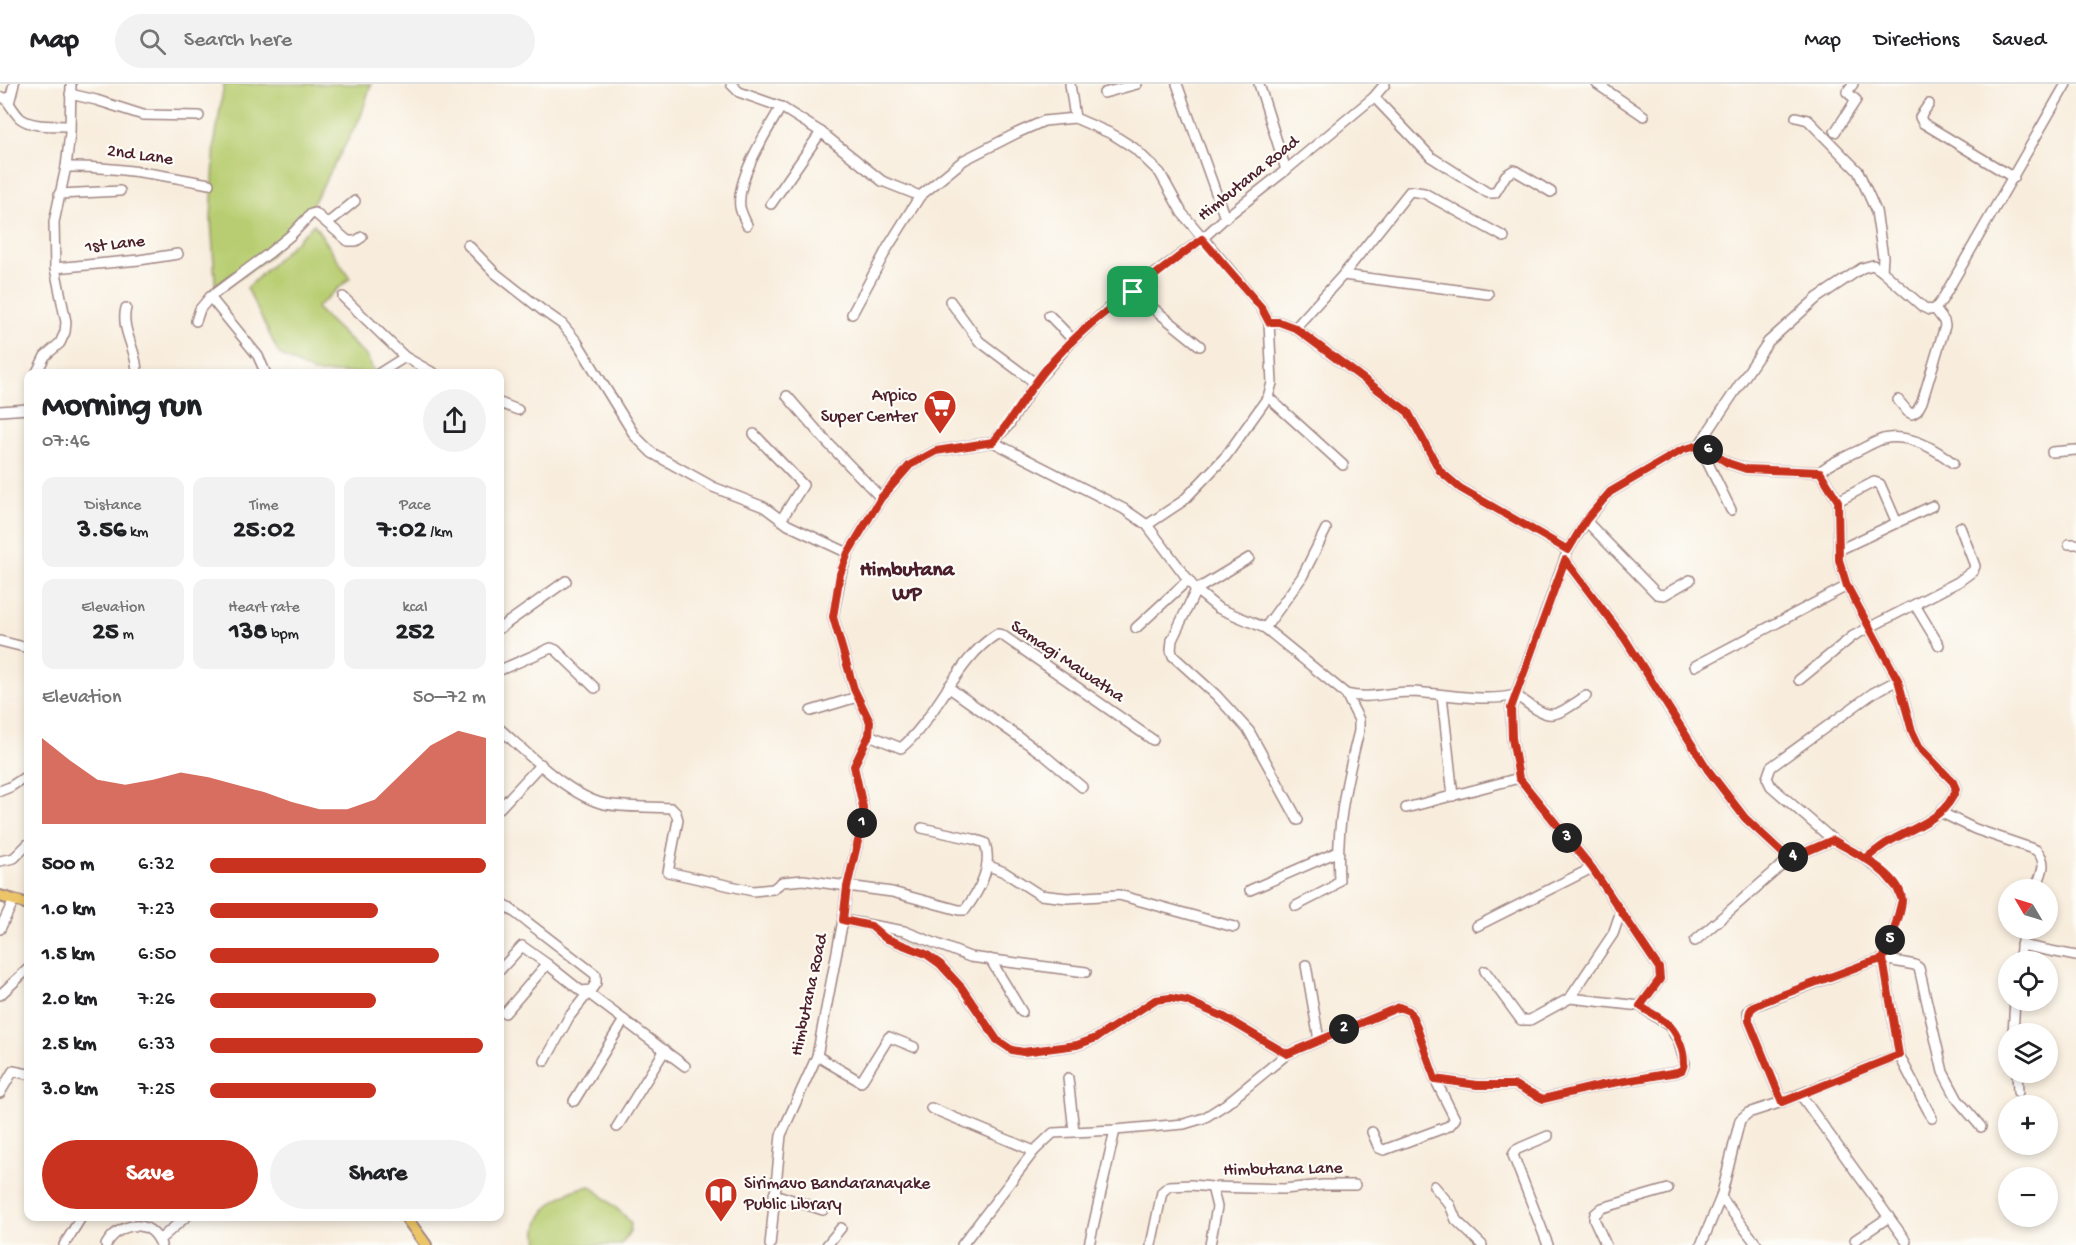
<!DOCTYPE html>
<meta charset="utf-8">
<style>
:root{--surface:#fff;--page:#f2f2f2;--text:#202124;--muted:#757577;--line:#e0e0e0;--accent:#c8321e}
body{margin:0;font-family:"Gochi Hand",sans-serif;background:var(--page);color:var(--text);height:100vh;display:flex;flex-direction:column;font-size:22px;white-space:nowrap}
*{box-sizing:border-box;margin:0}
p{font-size:20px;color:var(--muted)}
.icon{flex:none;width:33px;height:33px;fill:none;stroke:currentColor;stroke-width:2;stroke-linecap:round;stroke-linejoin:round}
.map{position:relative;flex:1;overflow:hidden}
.drawer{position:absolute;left:24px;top:285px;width:480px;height:852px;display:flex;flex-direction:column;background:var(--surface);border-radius:12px;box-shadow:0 3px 9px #0003}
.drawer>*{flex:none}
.needle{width:39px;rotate:308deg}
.tools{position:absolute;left:1998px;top:795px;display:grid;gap:12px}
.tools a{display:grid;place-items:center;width:60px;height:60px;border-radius:50%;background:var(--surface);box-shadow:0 3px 9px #0003;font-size:30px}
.pin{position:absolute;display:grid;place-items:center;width:51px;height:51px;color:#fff;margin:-26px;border-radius:12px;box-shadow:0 3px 9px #0006}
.km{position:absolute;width:30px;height:30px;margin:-15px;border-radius:50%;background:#222;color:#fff;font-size:16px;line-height:30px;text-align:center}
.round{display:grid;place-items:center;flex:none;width:63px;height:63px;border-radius:32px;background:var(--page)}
.head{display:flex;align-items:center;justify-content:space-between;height:102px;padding:0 18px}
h1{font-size:33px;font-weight:700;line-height:45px}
.metrics{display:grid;grid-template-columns:repeat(3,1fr);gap:9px;height:102px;padding:6px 18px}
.metrics div{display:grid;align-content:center;border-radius:12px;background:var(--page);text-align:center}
.metrics b{font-size:26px;font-weight:700}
.metrics small{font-size:16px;font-weight:400}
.metrics p{font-size:16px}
.chart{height:168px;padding:12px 18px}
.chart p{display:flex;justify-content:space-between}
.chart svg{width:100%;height:108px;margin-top:6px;fill:var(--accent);opacity:.7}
.primary-button{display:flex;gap:12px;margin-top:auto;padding:12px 18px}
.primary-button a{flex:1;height:69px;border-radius:36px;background:var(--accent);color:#fff;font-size:24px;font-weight:700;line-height:69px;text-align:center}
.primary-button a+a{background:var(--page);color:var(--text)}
ul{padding:0 18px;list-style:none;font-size:20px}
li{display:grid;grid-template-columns:96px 72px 1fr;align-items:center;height:45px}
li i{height:15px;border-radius:8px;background:var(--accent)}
header{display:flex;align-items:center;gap:36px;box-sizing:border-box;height:84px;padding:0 30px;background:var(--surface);border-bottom:2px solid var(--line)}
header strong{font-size:28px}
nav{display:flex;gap:33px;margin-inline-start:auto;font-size:21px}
.search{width:420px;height:54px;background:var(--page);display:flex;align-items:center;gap:15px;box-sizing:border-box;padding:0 21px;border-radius:33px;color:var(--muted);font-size:22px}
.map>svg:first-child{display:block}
.green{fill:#b8cd71;stroke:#81764e;stroke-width:1.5}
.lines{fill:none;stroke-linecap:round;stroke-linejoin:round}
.minor-casing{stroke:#a18684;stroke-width:12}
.major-casing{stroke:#a18684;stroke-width:14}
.minor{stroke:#fff;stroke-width:9}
.major{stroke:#edc569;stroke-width:10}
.route-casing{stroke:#fff;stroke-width:12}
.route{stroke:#c8321e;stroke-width:8}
.labels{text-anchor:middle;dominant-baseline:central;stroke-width:4.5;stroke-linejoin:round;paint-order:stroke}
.street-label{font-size:18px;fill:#4a1f2b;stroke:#fdfcf7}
.poi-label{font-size:18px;fill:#4a1f2b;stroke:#fdfcf7;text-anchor:end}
.quarter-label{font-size:21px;font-weight:bold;fill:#4a1f2b;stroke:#fdfcf7}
</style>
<header>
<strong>Map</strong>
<div class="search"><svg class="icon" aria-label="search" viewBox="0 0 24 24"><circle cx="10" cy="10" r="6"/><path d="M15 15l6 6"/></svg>Search here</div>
<nav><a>Map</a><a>Directions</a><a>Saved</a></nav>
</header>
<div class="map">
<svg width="2076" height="1161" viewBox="0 0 2076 1161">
<rect width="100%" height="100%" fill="#fdfcf7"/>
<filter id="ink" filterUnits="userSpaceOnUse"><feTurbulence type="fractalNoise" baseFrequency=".0167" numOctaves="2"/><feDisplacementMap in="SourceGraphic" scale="12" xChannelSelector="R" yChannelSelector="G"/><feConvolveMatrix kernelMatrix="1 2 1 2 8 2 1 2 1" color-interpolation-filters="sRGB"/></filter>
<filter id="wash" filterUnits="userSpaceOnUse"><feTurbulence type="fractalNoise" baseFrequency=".008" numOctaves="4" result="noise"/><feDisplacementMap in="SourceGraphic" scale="24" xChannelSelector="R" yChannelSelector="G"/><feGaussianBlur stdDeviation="1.35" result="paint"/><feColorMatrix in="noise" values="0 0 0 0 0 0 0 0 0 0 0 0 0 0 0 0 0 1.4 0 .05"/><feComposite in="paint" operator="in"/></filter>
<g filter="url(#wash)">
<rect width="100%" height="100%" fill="#f8eddd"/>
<g class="green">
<path d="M224 0H371L361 32 311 123 270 172 216 210 211 136 215 56Z"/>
<path d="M314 140 350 194 316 224 367 273 374 288 370 289H314L279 270 247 204Z"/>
<path d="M591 1102 625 1132 631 1140 630 1147 621 1161H538C538 1156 536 1151 537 1146 540 1121 568 1105 591 1102Z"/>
</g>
</g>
<g filter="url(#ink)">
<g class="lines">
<g class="minor-casing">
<g id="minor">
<path d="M731 0 739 8 781 23 821 48 882 97 920 112"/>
<path d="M1070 0 1075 34"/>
<path d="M1177 0 1225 134"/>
<path d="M1259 0 1286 86"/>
<path d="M1597 0 1644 32"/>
<path d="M1104 9 1137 0"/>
<path d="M70 10 96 16 143 31 199 32"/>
<path d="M0 13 5 14C10 20 14 28 20 34 32 44 55 41 69 42"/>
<path d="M1374 13 1431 73 1488 109H1495L1506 91 1514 86 1551 108"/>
<path d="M9 19 14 0"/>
<path d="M1929 20 1920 33 1923 39 2014 94"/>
<path d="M1796 33 1808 36 1858 87 1876 127 1883 173 1882 187"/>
<path d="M1835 48 1856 16 1847 8 1853 0"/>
<path d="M66 83C114 82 162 91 209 100"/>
<path d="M59 110 120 107"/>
<path d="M771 120 821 48"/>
<path d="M328 139 355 117"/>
<path d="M747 141C745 136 741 129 740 123 736 95 767 47 781 23"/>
<path d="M468 161 495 189 542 226 562 240 577 258 635 352 652 369 713 403 764 423 788 441 848 469"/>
<path d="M55 184 139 176 178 170"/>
<path d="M1343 191 1488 210"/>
<path d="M1133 208 1200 262"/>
<path d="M210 213 258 272 266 290"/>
<path d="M343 213 405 273 378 290"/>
<path d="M950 217 979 257 1035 299"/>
<path d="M126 224C120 246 138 267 137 290"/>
<path d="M852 230 888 163 920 112 964 76 1017 49 1044 37 1075 34 1112 50 1134 64 1160 89 1182 129 1261 223 1269 238H1279L1295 244 1408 328 1440 387 1460 404 1568 466"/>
<path d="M1049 231 1073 256"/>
<path d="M196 237 200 225 210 213 268 170 291 151 311 130 315 129 348 157H356L362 153"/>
<path d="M1295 244 1343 191 1410 107 1424 109 1504 153"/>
<path d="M405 273 435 290"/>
<path d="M36 290 45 272 60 259 65 248 66 238 55 184 54 138 66 83 70 49 71 0"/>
<path d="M787 312 825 356 881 414"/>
<path d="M1268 313 1343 381"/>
<path d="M1898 316 1908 328 1912 330 1917 327 1922 318 1945 242 1944 237 1935 225"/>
<path d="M500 319 518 326"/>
<path d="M0 327 28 325"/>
<path d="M754 350 803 401 781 436"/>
<path d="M993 358 1124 425 1147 441 1196 506 1218 524 1265 544 1346 610C1370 616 1387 608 1410 608 1445 609 1482 619 1516 611"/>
<path d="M1699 361 1728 379 1746 385 1820 388 1838 417 1839 476 1847 502 1898 596 1912 647 1920 664 1953 698 1956 705C1946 736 1910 744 1885 760 1879 764 1872 770 1866 775"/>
<path d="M1699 361 1731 426"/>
<path d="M2052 368 2076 366"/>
<path d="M1820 388C1829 379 1842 375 1853 369 1863 365 1873 358 1883 355 1908 349 1934 364 1953 379"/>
<path d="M1838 417 1874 398 1880 400 1897 439"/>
<path d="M1586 437 1657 510 1664 511 1690 496"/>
<path d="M1147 441 1183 417 1226 372 1268 313 1272 299 1269 238"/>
<path d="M2069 460H2076"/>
<path d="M1839 466 1932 422"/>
<path d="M1249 474 1196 506 1172 556 1171 566 1173 572 1216 611 1249 647 1298 736"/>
<path d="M1565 476 1625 555 1708 686 1745 734 1789 775 1833 756 1866 775 1885 790 1897 804 1902 816 1895 843 1883 875 1899 971 1800 1010 1906 1157"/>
<path d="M1915 521 1939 561"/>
<path d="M500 544 566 497"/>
<path d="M1136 544 1188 496"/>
<path d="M1265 544 1302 493 1326 445"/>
<path d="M0 557 28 564"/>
<path d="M1695 582 1847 502"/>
<path d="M500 586 551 564 556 566 595 604"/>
<path d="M1799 596 1853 552 1958 498 1973 487 1975 482 1960 443"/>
<path d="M948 603 1044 671 1082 703"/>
<path d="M1442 611 1453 712"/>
<path d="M1516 611C1551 637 1550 636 1586 612"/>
<path d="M811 627 857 613"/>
<path d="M500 645C526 668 570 713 605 720 626 724 649 722 671 724L676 729 678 736 668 788 753 807 773 805 782 798 803 796 892 808 959 826H965C979 807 993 783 985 759L973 755 922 744"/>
<path d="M869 651 901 664C937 634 957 574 997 550L1002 551 1153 656"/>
<path d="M0 707 10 703 28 691"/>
<path d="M500 724 541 680"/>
<path d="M1406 724 1519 694"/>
<path d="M1940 728 1975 745 2036 766C2049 779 2041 790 2035 806"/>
<path d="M1833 756 1771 702 1767 694 1771 683 1873 609 1898 596"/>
<path d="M0 777 14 774 28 760"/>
<path d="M987 781 1004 788 1040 811 1067 814 1119 811 1234 843"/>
<path d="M1250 806 1337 768"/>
<path d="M500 817 596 891V899L591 906 581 907 547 880 522 862 500 886"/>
<path d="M1296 822 1331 804 1339 796C1336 742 1346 698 1359 647V636L1346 610"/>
<path d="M843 836 904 847 970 873 1086 888"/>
<path d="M871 842 885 854 926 870 940 880 962 904 997 956 1012 966 1023 968 1077 961 1096 954 1155 916 1170 914 1187 917 1224 933 1287 970"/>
<path d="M1477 842 1592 784"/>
<path d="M0 845 14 816"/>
<path d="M1695 857 1789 775"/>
<path d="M2021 861 2076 872"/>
<path d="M990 875 1022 928"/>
<path d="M2019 878 2024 844"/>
<path d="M1306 881 1319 956"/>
<path d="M1485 887 1521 936H1530L1570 914 1613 850 1621 827"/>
<path d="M583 908 588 909 685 982"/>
<path d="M0 911 28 885"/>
<path d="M1640 922 1660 895 1659 884 1592 784 1519 694 1512 654 1511 624 1568 466 1586 437 1610 408 1682 366 1699 361 1768 258 1817 214 1862 184 1873 181 1882 187 1923 223 1929 226 1935 225 1942 216 2066 0"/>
<path d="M505 929 547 880"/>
<path d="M2013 950 2015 916"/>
<path d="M1899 971 1932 1034"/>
<path d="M817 972 861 998 889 953 914 963"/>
<path d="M545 977 569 933 588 909"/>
<path d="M2017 988 2018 1008"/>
<path d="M1068 994 1074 1047"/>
<path d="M1435 995 1477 1001H1515L1543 1015 1602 1001 1677 988 1682 986 1685 979 1678 956 1669 942 1640 922 1570 914"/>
<path d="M0 1009 13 987 28 990"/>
<path d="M574 1017 624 936"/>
<path d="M1782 1018 1749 937 1748 928 1752 923 1865 880 1883 875 1915 881 1919 884 1943 988 1958 1016 1981 1043"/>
<path d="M931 1024 1034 1067"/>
<path d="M617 1043 665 966"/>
<path d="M1434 1102 1450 1121 1456 1136 1482 1161"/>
<path d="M774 1110 823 1126"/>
<path d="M1721 1113 1757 1161"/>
<path d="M159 1156 187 1132"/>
<path d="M1855 1156 1889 1133"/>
<path d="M64 1161 82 1132"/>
<path d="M106 1161C119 1138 150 1133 161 1161"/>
<path d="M770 1161 781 1051 817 972 843 836 847 803 863 736V723L854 682 869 651 870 638 854 605 833 533 841 490 848 469 881 414 910 381 936 367 993 358 1008 342 1035 299 1073 256 1110 223 1202 155 1225 134 1286 86 1374 13 1385 0"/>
<path d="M827 1161 841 1144"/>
<path d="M962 1161 1034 1067 1053 1049 1115 1046 1184 1040 1204 1034 1226 1020 1287 970 1399 923 1409 927 1414 935 1435 995 1455 1035 1449 1042 1384 1066 1379 1064 1372 1048"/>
<path d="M1089 1161 1115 1046"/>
<path d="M1151 1161 1162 1108 1169 1102 1191 1101 1212 1103 1284 1105 1323 1101H1355"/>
<path d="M1210 1161 1217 1123 1212 1103"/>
<path d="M1548 1161 1513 1071 1516 1066 1520 1064 1548 1052"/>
<path d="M1606 1161 1594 1135 1595 1130 1602 1124 1668 1105"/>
<path d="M1701 1161 1721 1113 1740 1036 1748 1029 1782 1018 1800 1010"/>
</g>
</g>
<g class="major-casing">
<g id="major">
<path d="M0 812 28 820"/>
<path d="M405 1132 426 1161"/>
</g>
</g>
<use href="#minor" class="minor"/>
<use href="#major" class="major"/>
</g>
</g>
<g class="lines" filter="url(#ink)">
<g class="route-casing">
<path id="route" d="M1133 208C1097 232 1059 265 1034 301 1020 320 1009 340 993 358L936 367 910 381 881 414 848 469 840 490 833 533 854 605 870 638 869 651 854 682 863 723V736L847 803 843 836 871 842 885 854 926 870 940 880 962 904 997 956 1012 966 1023 968 1077 961 1096 954 1155 916 1170 914 1187 917 1224 933 1287 970 1399 923 1409 927 1414 935 1435 995 1477 1001H1515L1543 1015 1602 1001 1677 988 1682 986C1688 974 1678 950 1669 941 1661 934 1649 928 1640 922L1660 895 1659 884 1592 784 1519 694 1512 654 1511 624 1565 476 1625 555 1708 686 1745 734 1789 775 1833 756C1852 768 1901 789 1902 816 1902 831 1889 861 1883 875L1865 880 1763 918C1752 923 1748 925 1749 937L1782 1018 1899 971 1883 875 1895 843 1902 816 1897 804 1885 790 1866 774C1872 770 1879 764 1885 760 1910 744 1946 736 1956 705L1953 698 1920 664 1912 647 1898 596 1847 502 1839 476 1838 417 1820 388 1746 385 1728 379 1699 361 1682 366 1610 408 1586 436 1568 466 1460 404 1440 387 1408 328 1295 244 1279 238H1269L1261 223 1202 155 1133 208"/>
</g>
<use href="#route" class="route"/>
</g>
<defs>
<g id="supermarket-pin" transform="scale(1.725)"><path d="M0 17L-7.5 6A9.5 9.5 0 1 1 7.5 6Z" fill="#c8321e" stroke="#fdfcf7"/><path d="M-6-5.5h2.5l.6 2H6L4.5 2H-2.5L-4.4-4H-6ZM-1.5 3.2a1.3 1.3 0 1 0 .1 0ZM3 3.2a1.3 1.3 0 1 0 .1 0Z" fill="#fff"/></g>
<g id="library-pin" transform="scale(1.725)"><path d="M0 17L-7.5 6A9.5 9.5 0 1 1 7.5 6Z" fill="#c8321e" stroke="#fdfcf7"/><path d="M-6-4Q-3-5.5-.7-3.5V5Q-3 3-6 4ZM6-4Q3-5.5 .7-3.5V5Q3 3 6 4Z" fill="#fff"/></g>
</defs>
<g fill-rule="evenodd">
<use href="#supermarket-pin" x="940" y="322"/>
<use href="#library-pin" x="721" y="1110"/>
</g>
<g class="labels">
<g class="street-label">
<text transform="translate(140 72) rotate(8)">2nd Lane</text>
<text transform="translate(1249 95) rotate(-39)">Himbutana Road</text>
<text transform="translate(115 161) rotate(-6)">1st Lane</text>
<text transform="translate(1067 578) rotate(34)">Samagi Mawatha</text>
<text transform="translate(810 911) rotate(-78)">Himbutana Road</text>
<text transform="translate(1283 1086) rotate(-1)">Himbutana Lane</text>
</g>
<g class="poi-label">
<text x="917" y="312">Arpico<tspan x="917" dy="21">Super Center</tspan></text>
<text x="744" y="1100" text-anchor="start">Sirimavo Bandaranayake<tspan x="744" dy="21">Public Library</tspan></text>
</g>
<g class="quarter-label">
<text x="907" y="487">Himbutana<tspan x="907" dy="24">WP</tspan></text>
</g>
</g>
</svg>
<div class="tools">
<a><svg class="needle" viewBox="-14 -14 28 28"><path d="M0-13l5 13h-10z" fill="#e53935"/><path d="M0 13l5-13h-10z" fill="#757577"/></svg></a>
<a><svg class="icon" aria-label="locate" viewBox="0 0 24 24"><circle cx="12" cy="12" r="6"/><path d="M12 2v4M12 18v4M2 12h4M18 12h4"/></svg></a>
<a><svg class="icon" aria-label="layers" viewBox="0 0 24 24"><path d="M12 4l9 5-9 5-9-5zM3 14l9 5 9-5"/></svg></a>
<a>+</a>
<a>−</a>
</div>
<div class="pin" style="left:1133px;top:208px;background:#1e9e55"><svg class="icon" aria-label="arrive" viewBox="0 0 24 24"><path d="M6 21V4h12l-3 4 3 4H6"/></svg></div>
<b class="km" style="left:862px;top:739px">1</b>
<b class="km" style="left:1344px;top:945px">2</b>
<b class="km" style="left:1567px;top:754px">3</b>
<b class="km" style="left:1793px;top:773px">4</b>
<b class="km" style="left:1890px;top:856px">5</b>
<b class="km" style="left:1708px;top:366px">6</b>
<section class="drawer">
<div class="head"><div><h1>Morning run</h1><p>07:46</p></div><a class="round"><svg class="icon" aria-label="share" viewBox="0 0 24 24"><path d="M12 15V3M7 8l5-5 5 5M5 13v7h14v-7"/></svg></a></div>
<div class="metrics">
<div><p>Distance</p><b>3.56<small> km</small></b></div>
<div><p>Time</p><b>25:02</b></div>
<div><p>Pace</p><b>7:02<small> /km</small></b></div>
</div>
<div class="metrics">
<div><p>Elevation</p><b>25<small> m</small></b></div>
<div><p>Heart rate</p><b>138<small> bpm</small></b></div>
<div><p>kcal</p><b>252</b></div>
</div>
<div class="chart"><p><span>Elevation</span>50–72 m</p>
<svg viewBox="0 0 160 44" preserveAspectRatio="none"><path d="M0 44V9L10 18L20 26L30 28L40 26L50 23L60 25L70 28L80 31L90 35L100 38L110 38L120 34L130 23L140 12L150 6L160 9V44z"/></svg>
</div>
<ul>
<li><b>500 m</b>6:32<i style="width:100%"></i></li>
<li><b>1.0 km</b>7:23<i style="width:61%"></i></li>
<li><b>1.5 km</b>6:50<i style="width:83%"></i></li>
<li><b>2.0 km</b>7:26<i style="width:60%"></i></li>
<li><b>2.5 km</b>6:33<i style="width:99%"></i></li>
<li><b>3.0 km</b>7:25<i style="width:60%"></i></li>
</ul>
<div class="primary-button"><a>Save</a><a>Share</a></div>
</section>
</div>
